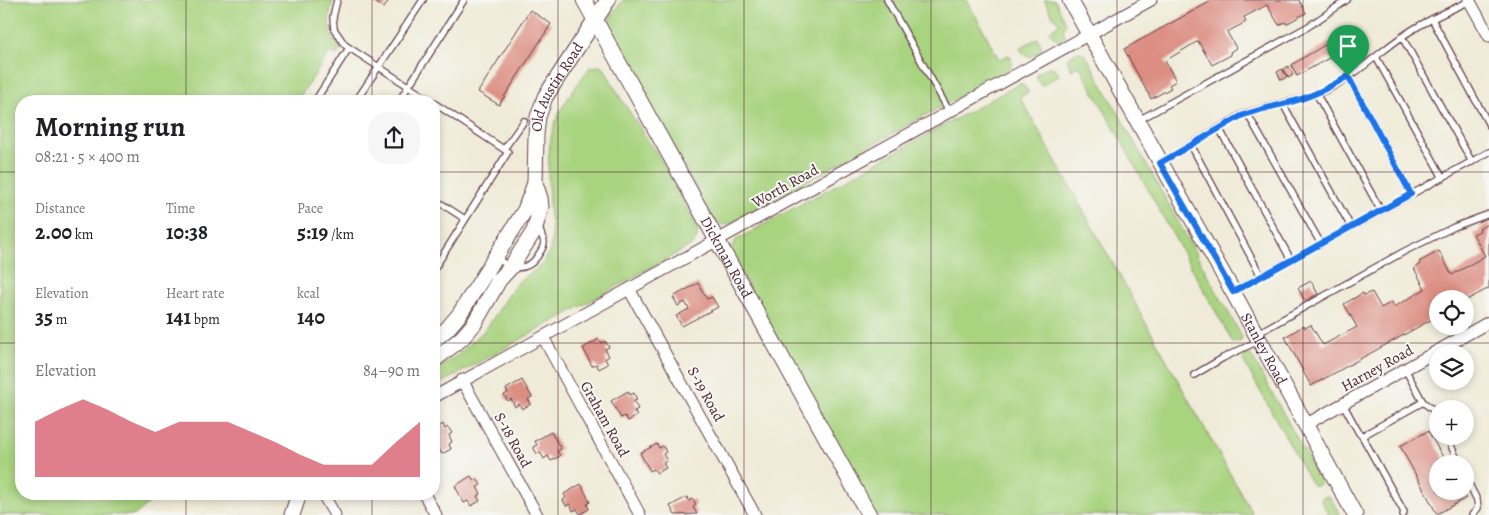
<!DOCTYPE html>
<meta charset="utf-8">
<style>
:root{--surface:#fff;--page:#f6f6f6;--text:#202124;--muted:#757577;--accent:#d1495b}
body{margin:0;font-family:Alegreya,serif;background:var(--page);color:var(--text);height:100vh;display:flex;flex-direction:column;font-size:19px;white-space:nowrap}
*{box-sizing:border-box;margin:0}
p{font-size:16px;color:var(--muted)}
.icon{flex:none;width:28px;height:28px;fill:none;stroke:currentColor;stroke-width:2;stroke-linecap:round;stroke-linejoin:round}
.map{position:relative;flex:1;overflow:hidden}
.side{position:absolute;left:15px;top:95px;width:425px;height:405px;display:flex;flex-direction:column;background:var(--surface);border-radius:20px;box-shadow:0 2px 8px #0003}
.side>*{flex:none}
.tools{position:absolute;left:1429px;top:290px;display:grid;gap:10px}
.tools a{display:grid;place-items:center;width:45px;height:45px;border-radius:50%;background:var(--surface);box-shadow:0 2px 8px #0003;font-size:25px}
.pin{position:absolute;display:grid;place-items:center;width:42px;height:42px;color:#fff;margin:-51px -21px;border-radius:50% 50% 50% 0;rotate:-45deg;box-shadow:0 0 5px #0007}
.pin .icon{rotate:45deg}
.round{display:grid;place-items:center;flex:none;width:52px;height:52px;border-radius:20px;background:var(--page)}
.summary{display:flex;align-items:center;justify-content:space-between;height:85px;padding:0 20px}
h1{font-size:28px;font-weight:600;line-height:38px}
.figures{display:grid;grid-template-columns:repeat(3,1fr);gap:8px;height:85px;padding:5px 20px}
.figures div{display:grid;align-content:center}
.figures b{font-size:21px;font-weight:600}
.figures small{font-size:14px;font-weight:400}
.figures p{font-size:14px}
.chart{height:140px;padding:10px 20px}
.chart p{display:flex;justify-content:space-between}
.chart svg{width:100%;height:90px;margin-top:5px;fill:var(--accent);opacity:.7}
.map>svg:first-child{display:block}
.green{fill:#a8d37f;stroke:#797955}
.building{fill:#dc8e83}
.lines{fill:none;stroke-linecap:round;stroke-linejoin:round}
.lane-casing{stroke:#633e45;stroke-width:8}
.street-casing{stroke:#633e45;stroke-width:13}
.secondary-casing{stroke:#633e45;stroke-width:17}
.lane{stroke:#fff;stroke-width:5.5}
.street{stroke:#fff;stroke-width:11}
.secondary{stroke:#fff;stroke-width:15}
.route-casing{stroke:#fff;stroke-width:10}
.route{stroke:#1a73e8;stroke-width:6}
.grid{fill:none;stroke:#4a1f2b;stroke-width:1;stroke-opacity:0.55}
.labels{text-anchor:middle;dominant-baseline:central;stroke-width:4;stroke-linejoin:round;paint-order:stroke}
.street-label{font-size:15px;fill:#4a1f2b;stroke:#f6f6f2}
</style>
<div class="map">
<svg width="1489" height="515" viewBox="0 0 1489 515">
<rect width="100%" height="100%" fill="#f6f6f2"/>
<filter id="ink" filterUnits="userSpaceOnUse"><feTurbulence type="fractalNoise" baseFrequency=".02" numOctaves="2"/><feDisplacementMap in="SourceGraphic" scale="10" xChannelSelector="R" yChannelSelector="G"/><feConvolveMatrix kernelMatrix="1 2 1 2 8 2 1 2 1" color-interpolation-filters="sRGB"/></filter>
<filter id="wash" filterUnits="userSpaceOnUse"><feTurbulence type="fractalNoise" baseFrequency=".0096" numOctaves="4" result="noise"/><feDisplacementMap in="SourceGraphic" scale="20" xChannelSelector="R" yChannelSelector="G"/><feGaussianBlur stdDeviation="1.12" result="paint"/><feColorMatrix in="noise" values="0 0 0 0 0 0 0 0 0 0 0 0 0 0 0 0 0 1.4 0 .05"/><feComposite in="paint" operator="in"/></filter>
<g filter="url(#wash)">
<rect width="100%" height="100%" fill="#f0ebd8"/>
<g class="green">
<path d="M0 0H333C328 18 326 35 341 49L337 55 330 52 297 101H21V494H159L135 515H0Z"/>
<path d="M623 0H967L999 59 1009 55 1013 64 1011 68 731 223 724 225 714 221 607 28 610 18Z"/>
<path d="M1044 0H1055L1066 23 1063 32 1066 37 1058 41 1050 33V31L1060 23 1054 18Z"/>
<path d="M1038 38 1042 48 1041 51 1030 57 1025 55 1020 49 1021 47Z"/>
<path d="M1079 52 1083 53 1087 57 1242 337 1241 341 1233 343 1079 65 1071 70 1067 59 1074 53Z"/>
<path d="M601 66 604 68 621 99 662 161 698 229 697 238 692 245 434 387V371L458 355 486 329 516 284C526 274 539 271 547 257 556 240 550 223 549 205 548 184 547 148 553 129 558 110 576 86 588 70L590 67Z"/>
<path d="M1049 67 1055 68 1059 75 1041 86 1037 79V73Z"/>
<path d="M1021 83 1029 92 1020 97 1253 515H875L732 257V248L736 240Z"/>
<path d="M471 303 477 307 457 332 434 352V345Z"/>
<path d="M1245 354 1251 355 1320 480 1321 483 1315 486 1311 483 1243 360Z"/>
<path d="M1327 496 1330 497 1340 515H1329L1321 501 1322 498Z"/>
</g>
<g id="blocks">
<g class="building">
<path d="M371 0H389L384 8Z"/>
<path d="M1213 0H1299L1306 13 1286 24 1285 22 1279 25 1267 5 1244 17 1246 22 1227 32 1236 48 1230 52 1231 55 1212 65 1198 41 1165 61 1176 81 1169 85 1171 88 1151 99 1124 49Z"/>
<path d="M530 10 551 24 499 105 478 92Z"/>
<path d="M1330 42 1336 54 1297 76 1291 65Z"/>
<path d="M1288 66 1293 75 1288 78 1283 69Z"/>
<path d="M1282 69 1287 77 1281 80 1277 72Z"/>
<path d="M1489 223V288L1465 301V299H1438V316L1311 386 1285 337 1303 326 1305 328 1311 325 1323 345 1357 327 1344 304 1363 293 1364 295 1372 292 1381 308 1392 302 1394 307 1425 289 1414 268 1420 264 1419 262 1439 251 1452 275 1485 256 1473 234 1480 231 1479 229Z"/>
<path d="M1311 281 1318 294 1305 301 1298 288Z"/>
<path d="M698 283 707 299 712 297 718 307 682 326 676 316 689 309 685 302 678 306 673 297Z"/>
<path d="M599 339 602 343 605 341 609 347 605 349 609 356 605 359 608 364 599 369 596 364 592 366 583 348Z"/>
<path d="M522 380 532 397 528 399 531 404 522 409 519 404 515 407 511 399 508 401 504 395 508 393 506 389Z"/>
<path d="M628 391 630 395 634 393 637 400 634 401 638 409 634 411 637 416 628 421 625 416 621 418 611 401Z"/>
<path d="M443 424 445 429 448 427 452 433 449 435 452 442 449 444 451 449 442 454 439 449 436 451 434 448V429Z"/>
<path d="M1428 431 1447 464H1438V491H1462L1466 498 1437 514 1400 446Z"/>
<path d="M551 432 561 449 557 451 560 456 551 461 548 456 544 459 540 452 537 454 533 447 537 445 535 441Z"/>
<path d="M657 444 659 448 663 446 666 452 663 454 667 461 663 463 666 468 657 473 654 469 650 471 640 453Z"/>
<path d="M471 476 474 481 477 479 481 485 477 487 481 494 477 496 480 501 471 506 468 501 464 503 455 486Z"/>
<path d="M581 484 590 502 587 504 589 509 580 514 577 509 573 511 570 504 566 506 563 500 566 498 564 494Z"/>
<path d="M687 497 689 501 693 499 696 505 693 507 697 514 675 515 670 506Z"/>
</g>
</g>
</g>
<g filter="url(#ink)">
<use href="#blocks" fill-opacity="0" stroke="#633e45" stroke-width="1"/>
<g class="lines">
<g class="lane-casing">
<g id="lane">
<path d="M337 0 333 17 334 29 345 45 431 101"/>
<path d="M887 0 949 111"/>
<path d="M1432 19 1489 125"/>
<path d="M1402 37 1472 162"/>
<path d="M1376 57 1443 178"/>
<path d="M1348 76 1411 194"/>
<path d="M1316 93 1381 211"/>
<path d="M315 101 349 48"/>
<path d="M356 101 423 0"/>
<path d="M399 101 464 0"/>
<path d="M434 103 508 152 434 269"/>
<path d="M1283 104 1351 227"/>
<path d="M1247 113 1321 244"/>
<path d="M1139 120 1309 26 1347 0"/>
<path d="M1219 128 1291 260"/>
<path d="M1191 145 1261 276"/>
<path d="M504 149 524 121"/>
<path d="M1162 162 1241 115C1269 105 1300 102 1328 89 1359 74 1383 48 1412 30 1430 19 1450 10 1470 1"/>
<path d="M434 199 465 219"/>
<path d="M495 258C510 267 525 274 537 257 540 252 544 248 544 242 543 238 540 232 539 227"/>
<path d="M1234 291 1489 152"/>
<path d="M1258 333 1405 251 1454 227 1489 214"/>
<path d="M1194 375 1223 358 1258 341"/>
<path d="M1423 402 1432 409 1438 419"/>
<path d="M1343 404 1359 433 1362 436 1423 402 1405 369"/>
<path d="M1362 436 1404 512 1403 515"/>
<path d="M1447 436 1459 464"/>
<path d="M1465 476 1477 500 1478 508 1472 515"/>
</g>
</g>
<g class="street-casing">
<g id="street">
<path d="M1469 0 1489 36"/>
<path d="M629 289 755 515"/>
<path d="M543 337 640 515"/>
<path d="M462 380 537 515"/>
<path d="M434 397 1151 0"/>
<path d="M1305 425 1489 322"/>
<path d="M424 494 436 515"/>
<path d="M325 498 335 515"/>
</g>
</g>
<g class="secondary-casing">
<g id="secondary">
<path id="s1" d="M584 0 869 515"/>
<path id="s2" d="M1070 0 1233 292 1355 515"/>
<path d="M434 340 447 329 459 315 525 210 535 183"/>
<path id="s3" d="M434 360 462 338 474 324 499 280 511 267 534 231 541 207 540 198 535 183 536 134 538 117 545 97 608 0"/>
<path d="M292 515 299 494"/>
</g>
</g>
<use href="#lane" class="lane"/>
<use href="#street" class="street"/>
<use href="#secondary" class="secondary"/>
</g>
</g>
<g class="lines" filter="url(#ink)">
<g class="route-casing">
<path id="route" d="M1348 76 1411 194 1233 292 1160 163 1241 116C1256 110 1271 107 1287 103 1309 98 1329 88 1348 76Z"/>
</g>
<use href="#route" class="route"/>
</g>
<path class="grid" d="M186 0V101M372 0V101M558 0V515M744 0V515M931 0V515M1117 0V515M1303 0V515M0 172H21M434 172H1489M0 343H21M434 343H1489M186 494V515M372 494V515"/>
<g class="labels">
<g class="street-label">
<text stroke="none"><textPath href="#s3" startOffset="316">Old Austin Road</textPath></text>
<text transform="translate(785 186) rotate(-29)">Worth Road</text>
<text stroke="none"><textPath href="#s1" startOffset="294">Dickman Road</textPath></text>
<text stroke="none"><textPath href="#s2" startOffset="399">Stanley Road</textPath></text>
<text transform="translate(1377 368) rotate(-29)">Harney Road</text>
<text transform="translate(706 394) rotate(61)">S-19 Road</text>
<text transform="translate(605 419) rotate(61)">Graham Road</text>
<text transform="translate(513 440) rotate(61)">S-18 Road</text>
</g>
</g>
</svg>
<div class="tools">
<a><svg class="icon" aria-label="locate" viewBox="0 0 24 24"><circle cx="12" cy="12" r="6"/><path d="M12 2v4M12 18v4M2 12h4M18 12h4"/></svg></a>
<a><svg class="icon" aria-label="layers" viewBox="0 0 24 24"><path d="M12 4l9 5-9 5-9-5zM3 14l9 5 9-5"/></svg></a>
<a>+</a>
<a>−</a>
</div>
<div class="pin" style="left:1348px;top:76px;background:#1e9e55"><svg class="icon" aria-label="arrive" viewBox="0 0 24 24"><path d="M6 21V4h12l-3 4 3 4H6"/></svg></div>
<section class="side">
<div class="summary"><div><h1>Morning run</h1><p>08:21 · 5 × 400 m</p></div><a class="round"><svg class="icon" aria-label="share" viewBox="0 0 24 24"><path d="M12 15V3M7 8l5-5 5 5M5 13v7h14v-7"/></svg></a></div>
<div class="figures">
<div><p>Distance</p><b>2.00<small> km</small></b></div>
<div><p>Time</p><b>10:38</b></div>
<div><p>Pace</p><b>5:19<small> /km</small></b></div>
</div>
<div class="figures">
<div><p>Elevation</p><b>35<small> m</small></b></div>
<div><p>Heart rate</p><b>141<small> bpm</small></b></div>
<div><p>kcal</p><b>140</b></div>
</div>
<div class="chart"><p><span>Elevation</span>84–90 m</p>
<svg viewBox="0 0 160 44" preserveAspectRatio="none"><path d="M0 44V17L10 11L20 6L30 11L40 17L50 22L60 17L70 17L80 17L90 22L100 27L110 33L120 38L130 38L140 38L150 27L160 17V44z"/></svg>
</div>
</section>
</div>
